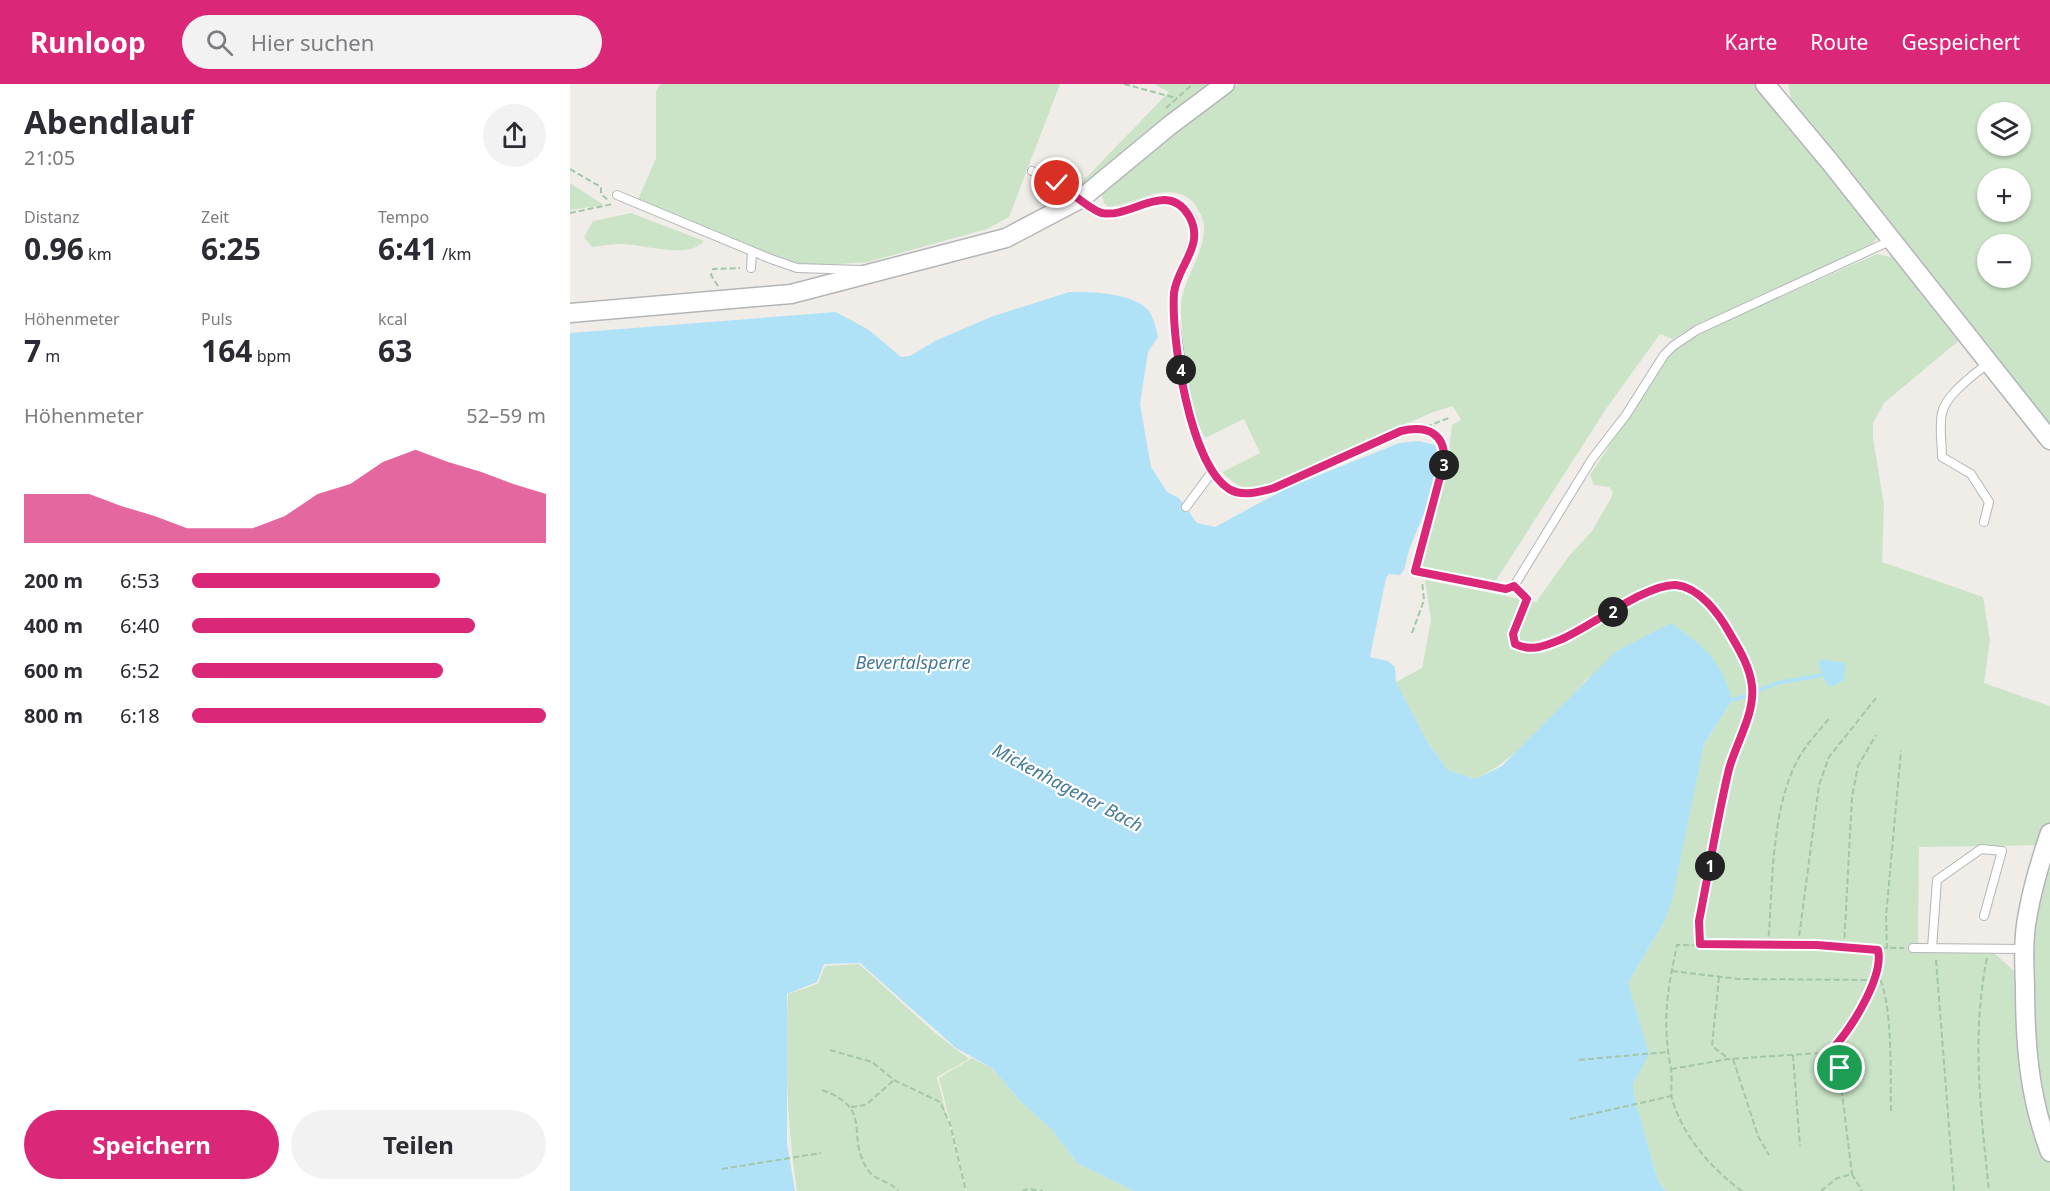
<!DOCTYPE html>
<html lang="de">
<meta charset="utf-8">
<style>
:root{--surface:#fff;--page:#f2f2f3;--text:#2b2b33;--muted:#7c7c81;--accent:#db2777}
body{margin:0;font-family:"Noto Sans",sans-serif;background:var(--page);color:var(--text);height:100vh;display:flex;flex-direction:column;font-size:22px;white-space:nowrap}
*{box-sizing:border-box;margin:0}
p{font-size:20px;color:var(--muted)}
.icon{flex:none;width:33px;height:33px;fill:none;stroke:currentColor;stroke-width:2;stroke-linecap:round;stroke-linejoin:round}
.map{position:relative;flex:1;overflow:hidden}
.drawer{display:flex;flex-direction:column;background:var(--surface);width:570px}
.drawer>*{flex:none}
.controls{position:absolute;left:1407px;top:18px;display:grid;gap:12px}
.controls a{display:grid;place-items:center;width:54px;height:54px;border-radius:50%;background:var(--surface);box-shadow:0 2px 4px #0004;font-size:30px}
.pin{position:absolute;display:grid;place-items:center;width:51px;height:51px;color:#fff;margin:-26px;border:3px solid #fff;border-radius:50%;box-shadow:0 2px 6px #0007}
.km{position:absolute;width:30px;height:30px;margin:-15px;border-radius:50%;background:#222;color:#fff;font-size:16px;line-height:30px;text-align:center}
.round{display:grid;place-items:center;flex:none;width:63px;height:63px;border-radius:32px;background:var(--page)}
.summary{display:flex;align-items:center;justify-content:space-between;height:102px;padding:0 24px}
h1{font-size:33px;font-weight:700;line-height:45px}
.metrics{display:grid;grid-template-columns:repeat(3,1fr);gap:9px;height:102px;padding:6px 24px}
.metrics div{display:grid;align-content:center}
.metrics b{font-size:30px;font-weight:700}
.metrics small{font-size:16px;font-weight:400}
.metrics p{font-size:16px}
.chart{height:168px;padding:12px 24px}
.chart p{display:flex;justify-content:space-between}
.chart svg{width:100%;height:108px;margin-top:6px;fill:var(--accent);opacity:.7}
.action{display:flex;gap:12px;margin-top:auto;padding:12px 24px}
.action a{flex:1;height:69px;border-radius:36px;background:var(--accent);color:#fff;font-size:24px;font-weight:700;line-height:69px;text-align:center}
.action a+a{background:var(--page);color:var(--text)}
ul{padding:0 24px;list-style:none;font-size:20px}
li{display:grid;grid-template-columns:96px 72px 1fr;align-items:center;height:45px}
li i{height:15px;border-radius:8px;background:var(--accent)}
header{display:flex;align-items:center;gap:36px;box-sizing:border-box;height:84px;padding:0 30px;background:var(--accent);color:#fff}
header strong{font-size:28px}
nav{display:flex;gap:33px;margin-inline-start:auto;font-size:21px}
.search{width:420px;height:54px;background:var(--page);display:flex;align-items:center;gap:15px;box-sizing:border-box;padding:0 21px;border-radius:33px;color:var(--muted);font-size:22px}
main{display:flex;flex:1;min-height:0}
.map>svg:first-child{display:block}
.green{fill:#cbe4c7;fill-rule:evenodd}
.water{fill:#b0e2f7}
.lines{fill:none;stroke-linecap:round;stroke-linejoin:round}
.stream{stroke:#b0e2f7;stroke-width:4}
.service-casing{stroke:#b3b5b8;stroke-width:10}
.tertiary-casing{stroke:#b3b5b8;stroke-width:21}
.path{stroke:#a2c7a7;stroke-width:2;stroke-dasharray:6 3;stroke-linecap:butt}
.service{stroke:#fff;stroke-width:8}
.tertiary{stroke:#fff;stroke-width:18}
.route-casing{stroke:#fff;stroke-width:12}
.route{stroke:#db2777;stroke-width:8}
.labels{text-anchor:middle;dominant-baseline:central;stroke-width:4.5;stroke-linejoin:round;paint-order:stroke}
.water-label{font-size:18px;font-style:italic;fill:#467a98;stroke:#fff}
</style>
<header>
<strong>Runloop</strong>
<div class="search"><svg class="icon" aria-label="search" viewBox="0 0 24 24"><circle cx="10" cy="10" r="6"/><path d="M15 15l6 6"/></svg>Hier suchen</div>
<nav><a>Karte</a><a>Route</a><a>Gespeichert</a></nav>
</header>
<main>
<section class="drawer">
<div class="summary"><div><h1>Abendlauf</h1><p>21:05</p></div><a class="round"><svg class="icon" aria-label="share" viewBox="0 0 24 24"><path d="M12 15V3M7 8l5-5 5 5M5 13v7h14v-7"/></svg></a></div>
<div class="metrics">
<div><p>Distanz</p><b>0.96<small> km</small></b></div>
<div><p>Zeit</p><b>6:25</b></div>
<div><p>Tempo</p><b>6:41<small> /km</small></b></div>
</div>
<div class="metrics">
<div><p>Höhenmeter</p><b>7<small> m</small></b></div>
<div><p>Puls</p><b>164<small> bpm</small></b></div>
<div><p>kcal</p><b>63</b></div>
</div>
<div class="chart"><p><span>Höhenmeter</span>52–59 m</p>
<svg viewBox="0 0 160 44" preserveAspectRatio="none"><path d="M0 44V24L10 24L20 24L30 29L40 33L50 38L60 38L70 38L80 33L90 24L100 20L110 11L120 6L130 11L140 15L150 20L160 24V44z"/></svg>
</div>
<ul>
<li><b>200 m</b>6:53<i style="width:70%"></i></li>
<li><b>400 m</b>6:40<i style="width:80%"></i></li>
<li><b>600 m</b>6:52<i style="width:71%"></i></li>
<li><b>800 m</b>6:18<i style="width:100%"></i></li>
</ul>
<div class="action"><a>Speichern</a><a>Teilen</a></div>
</section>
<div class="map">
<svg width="1480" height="1107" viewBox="0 0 1480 1107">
<rect width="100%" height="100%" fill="#f0ede8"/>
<g class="green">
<path d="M90 0H490L439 133 417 145 298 178 239 182 203 172 67 118 86 74V8Z"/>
<path d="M584 0H648L516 103 505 105 599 8Z"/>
<path d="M668 0H1187L1307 149 1306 155 1301 162 1128 240 1103 255 1090 250 1036 325 925 498 850 487 878 375 882 341 891 336 883 322 861 329 702 399C677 406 671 407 652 388L690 369 674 335 635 354C631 346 626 338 623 329 619 314 610 235 611 220 614 194 633 172 634 146 635 136 627 120 618 114 593 98 563 121 538 123L534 119 531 108Z"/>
<path d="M1218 0H1480V346L1230 31 1221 15ZM1418 28H1450V62H1418ZM1418 94H1450V128H1418ZM1418 160H1450V194H1418Z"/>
<path d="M0 99 34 121 0 126Z"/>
<path d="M61 129 134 157C119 176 73 160 51 160 41 160 31 162 22 163L14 153 23 137Z"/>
<path d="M1307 170 1325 174 1392 254 1314 319 1303 339V354L1314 421 1312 478 1413 513 1420 556 1414 599 1480 622V740L1473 761 1349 763 1348 854 1349 868 1425 870 1449 891 1466 1048 1480 1079V1107H1096L1088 1097 1064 1011 1063 1000 1078 970 1058 899 1094 838 1134 660 1162 616 1019 593C985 631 951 672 906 695L878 686 857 657 826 598 852 584 861 536 855 496 966 518 999 472 1022 447 1041 414 1043 408 1039 403 1024 401 1020 391 1104 263 1166 232Z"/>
<path d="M1480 770V1053L1463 976 1462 832Z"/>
<path d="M289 880 364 948 399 975 367 993 396 1107H227C217 1042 215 977 218 910L248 900 255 882Z"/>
<path d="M402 974 422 984 451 1018 482 1046 507 1079 564 1107H397L369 994Z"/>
</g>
<g class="water">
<path d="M499 208C521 208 561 208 578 226 584 234 586 244 588 253L578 268 570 320 581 383 597 408 609 414 627 439 645 443 717 404 829 359 849 357 865 361C877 394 847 439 838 470 835 478 837 484 830 491L819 490 816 494 800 573 818 577 825 583 826 598 857 657 878 686 906 695 932 682 1046 567 1101 539C1135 563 1151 575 1162 616L1134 660 1102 817 1094 838 1058 899 1079 970 1063 1000 1064 1011 1088 1097 1096 1107H564L507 1079 482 1046 451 1018 422 984 386 964 290 879 254 880 247 898 217 910V1059L225 1107H0V249L266 228 299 246 331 273 340 272 367 256 421 233Z"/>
<path d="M1252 575 1275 579 1274 596 1264 602 1257 601 1248 579Z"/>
</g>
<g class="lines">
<g class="stream">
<path d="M1187 607 1207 599 1253 591"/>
<path d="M1162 616 1175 612"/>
</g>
<g class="service-casing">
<g id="service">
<path d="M462 87C470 91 479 94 487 99 502 107 520 129 537 129 561 130 583 106 607 120 647 143 607 179 605 206 603 226 606 245 609 265 615 315 619 342 642 388L616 423"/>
<path d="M47 111 201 175 227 184 291 186"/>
<path d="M181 184 182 168"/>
<path d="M1414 438 1419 418 1401 390 1372 373C1372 359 1369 343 1372 329 1376 310 1404 291 1418 279"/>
<path d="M845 487 936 505 944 502 1022 375 1056 331 1094 271 1103 262 1127 246 1322 156"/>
<path d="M1343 864 1454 865"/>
<path d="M1362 864 1367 796 1411 765 1432 767 1414 832"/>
</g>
</g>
<g class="tertiary-casing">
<g id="tertiary">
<path d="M1195 0 1260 78 1480 356"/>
<path d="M0 229 221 210 436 154 512 114 599 42 655 0"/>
<path d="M1480 749C1471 775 1463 801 1458 829 1453 853 1454 877 1455 902 1455 960 1459 1013 1480 1068"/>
</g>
</g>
<g class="path">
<path d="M554 0 606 14"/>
<path d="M596 24 623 0"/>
<path d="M0 85 31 103V110L38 116"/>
<path d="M0 129 43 120"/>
<path d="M148 202 141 191 143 185 170 184"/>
<path d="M856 343 881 333"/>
<path d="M648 395C657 405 667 409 681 409 717 407 775 372 809 357 821 351 838 342 852 344 870 346 875 363 874 378L848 479"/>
<path d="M950 508 958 515 943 550 945 560 956 565 977 561 1014 546 1070 511 1105 501 1116 504 1128 512 1145 526 1158 546 1174 573 1182 603 1181 620 1160 684 1129 837 1130 860"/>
<path d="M842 549 854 516 852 497"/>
<path d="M1198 861C1203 803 1200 721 1231 670 1239 657 1251 645 1260 633"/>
<path d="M1228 861 1249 701 1259 673 1306 614"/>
<path d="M1274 863 1282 713 1288 682 1306 651"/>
<path d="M1317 865 1316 832 1331 667"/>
<path d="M1417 874C1401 951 1411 1030 1419 1107"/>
<path d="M1366 876 1384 1107"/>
<path d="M1102 887 1169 895 1303 896"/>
<path d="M1306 888C1324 912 1320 997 1321 1030"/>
<path d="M1149 893 1142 962 1159 975"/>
<path d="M1266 961 1282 1090"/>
<path d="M260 966 302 978 324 996 370 1018 380 1040 396 1107"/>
<path d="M1223 971 1230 1062"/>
<path d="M1163 975 1188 1052 1199 1071"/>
<path d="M1009 976 1097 968"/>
<path d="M1101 985 1159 975 1250 969C1254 968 1261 967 1264 964 1282 951 1313 886 1308 865"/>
<path d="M252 1006C306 1026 274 1051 298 1086 306 1098 320 1096 328 1107"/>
<path d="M281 1023 296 1021 324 996"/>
<path d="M1000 1035 1101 1012"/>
<path d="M152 1085 251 1069"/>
<path d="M452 1107 458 1105 473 1107"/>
<path d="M1172 1107C1143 1086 1116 1056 1104 1021 1099 1010 1103 997 1101 985 1092 937 1097 908 1107 861L1334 864"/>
<path d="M1251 1107 1267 1094 1282 1090 1292 1107"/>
</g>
<use href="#service" class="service"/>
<use href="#tertiary" class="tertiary"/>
</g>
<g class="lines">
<g class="route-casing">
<path id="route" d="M487 99C499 106 520 126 532 129 561 135 597 95 619 132 636 161 607 182 604 209 601 253 619 379 659 405 672 413 690 408 704 404L831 347C857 341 876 349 874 378L845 487 936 505 944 502 957 515 943 550 945 560C961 568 975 562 992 555 1020 543 1078 499 1106 501 1129 503 1149 530 1159 548 1169 565 1180 583 1182 602 1185 630 1166 659 1159 685 1147 735 1139 787 1129 837L1130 860 1247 861 1308 866C1314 892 1283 941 1266 961L1270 984"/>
</g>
<use href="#route" class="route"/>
</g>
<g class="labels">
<g class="water-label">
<text x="343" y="578">Bevertalsperre</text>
<text transform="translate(498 703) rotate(28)">Mickenhagener Bach</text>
</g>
</g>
</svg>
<div class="controls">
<a><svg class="icon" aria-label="layers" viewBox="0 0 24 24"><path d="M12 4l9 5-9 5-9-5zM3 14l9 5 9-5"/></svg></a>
<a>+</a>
<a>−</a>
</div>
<div class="pin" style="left:1270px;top:984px;background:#1e9e55"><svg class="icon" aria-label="arrive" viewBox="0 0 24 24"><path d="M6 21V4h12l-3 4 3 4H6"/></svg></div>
<div class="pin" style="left:487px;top:99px;background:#d93025"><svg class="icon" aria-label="check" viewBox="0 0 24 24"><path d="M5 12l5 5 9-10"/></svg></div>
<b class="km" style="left:1140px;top:782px">1</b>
<b class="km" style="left:1043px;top:528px">2</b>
<b class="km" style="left:874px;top:381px">3</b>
<b class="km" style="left:611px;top:286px">4</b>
</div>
</main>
